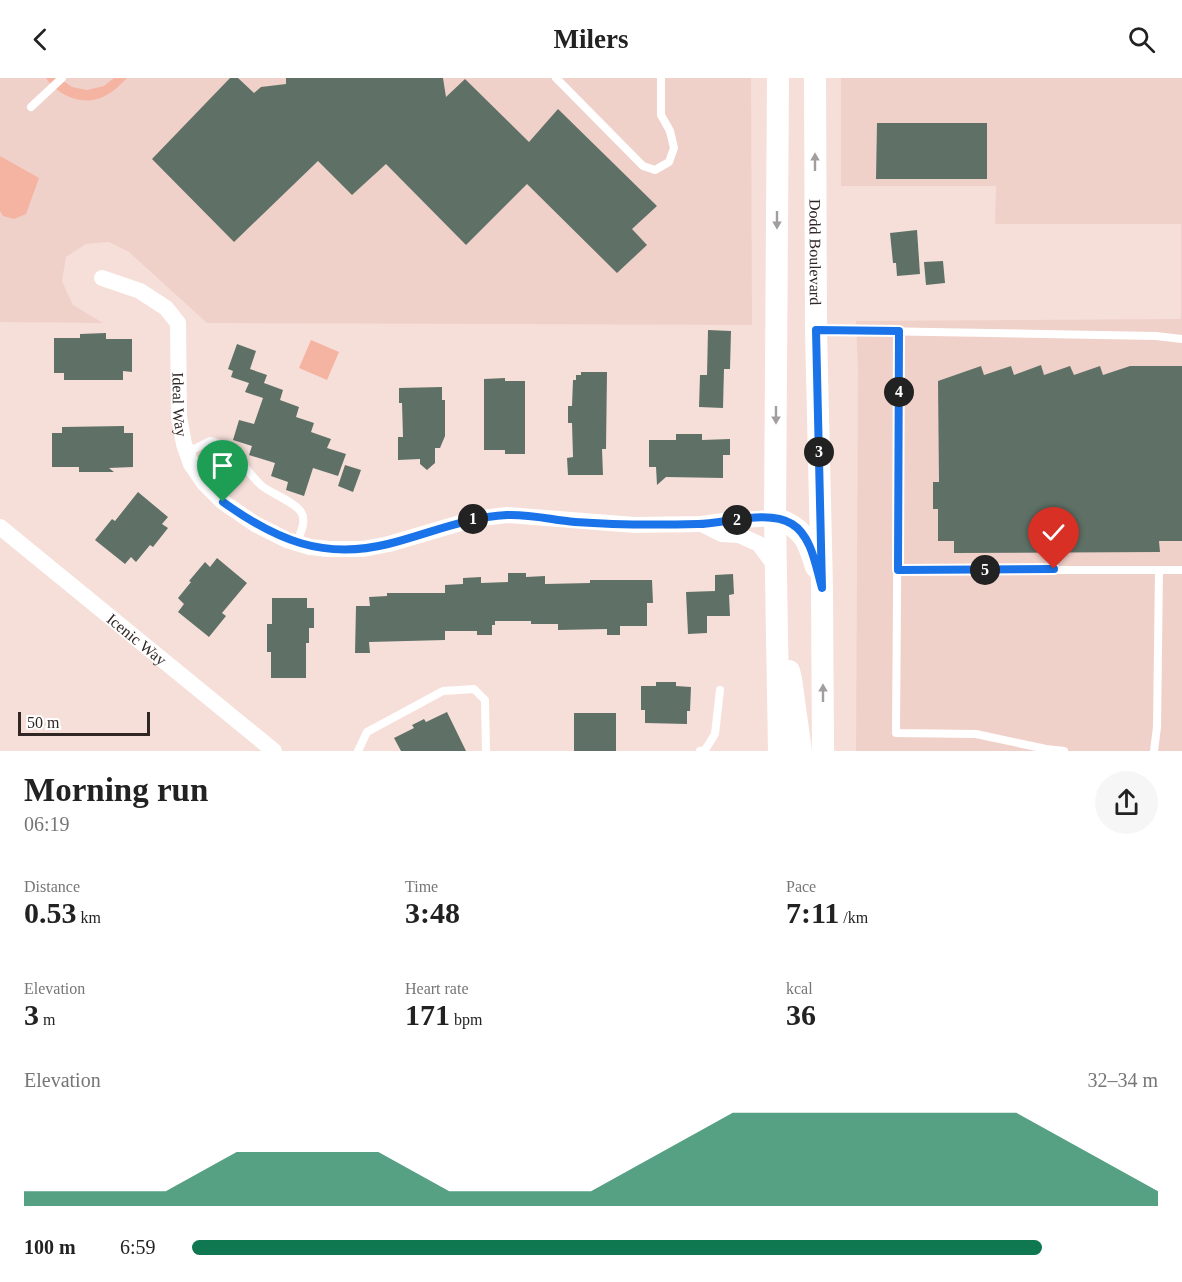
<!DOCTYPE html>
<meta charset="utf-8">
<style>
:root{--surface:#fff;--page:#f6f6f6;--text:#222;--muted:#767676;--accent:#107850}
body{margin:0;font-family:"Times New Roman",serif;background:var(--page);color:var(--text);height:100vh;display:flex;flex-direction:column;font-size:22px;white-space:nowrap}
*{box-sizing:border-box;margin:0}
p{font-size:20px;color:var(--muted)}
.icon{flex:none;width:33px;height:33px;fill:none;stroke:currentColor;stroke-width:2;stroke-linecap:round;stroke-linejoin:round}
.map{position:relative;height:673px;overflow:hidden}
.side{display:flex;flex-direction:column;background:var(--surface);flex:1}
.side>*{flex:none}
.scale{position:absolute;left:18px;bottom:15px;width:132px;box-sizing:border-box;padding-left:6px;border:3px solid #302725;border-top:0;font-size:16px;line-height:21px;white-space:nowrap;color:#302725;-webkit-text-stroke:4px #fff;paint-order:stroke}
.pin{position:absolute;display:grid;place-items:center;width:51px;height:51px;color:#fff;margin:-62px -26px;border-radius:50% 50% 50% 0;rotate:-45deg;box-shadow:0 0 6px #0007}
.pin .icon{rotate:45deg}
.km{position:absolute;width:30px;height:30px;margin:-15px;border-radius:50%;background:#222;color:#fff;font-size:16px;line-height:30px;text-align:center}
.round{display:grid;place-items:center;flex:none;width:63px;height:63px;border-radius:32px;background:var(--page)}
.summary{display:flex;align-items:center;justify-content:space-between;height:102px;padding:0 24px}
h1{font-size:33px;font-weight:800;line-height:45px}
.figures{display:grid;grid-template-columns:repeat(3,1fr);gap:9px;height:102px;padding:6px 24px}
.figures div{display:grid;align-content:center}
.figures b{font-size:30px;font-weight:800}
.figures small{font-size:16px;font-weight:400}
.figures p{font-size:16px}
.chart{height:168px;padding:12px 24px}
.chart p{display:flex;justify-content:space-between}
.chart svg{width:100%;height:108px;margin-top:6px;fill:var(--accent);opacity:.7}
ul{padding:0 24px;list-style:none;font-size:20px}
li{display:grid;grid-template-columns:96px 72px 1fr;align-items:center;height:45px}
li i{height:15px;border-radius:8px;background:var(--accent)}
header{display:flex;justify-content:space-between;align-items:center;height:78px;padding:0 24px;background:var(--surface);font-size:27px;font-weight:800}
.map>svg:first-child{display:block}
.built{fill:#f0d1c9}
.green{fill:#f5b3a2}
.building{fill:#5f7167}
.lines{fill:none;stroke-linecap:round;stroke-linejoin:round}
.lane{stroke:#fff;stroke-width:8}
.street{stroke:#fff;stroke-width:16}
.secondary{stroke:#fff;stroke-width:22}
.oneway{fill:#a29e9d}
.route-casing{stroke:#fff;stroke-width:12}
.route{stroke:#1a73e8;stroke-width:8}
.labels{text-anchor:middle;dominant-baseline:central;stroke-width:6;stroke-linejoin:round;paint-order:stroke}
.street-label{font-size:16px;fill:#302725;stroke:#fff}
</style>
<header><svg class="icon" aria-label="back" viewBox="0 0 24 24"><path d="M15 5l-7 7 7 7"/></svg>Milers<svg class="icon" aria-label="search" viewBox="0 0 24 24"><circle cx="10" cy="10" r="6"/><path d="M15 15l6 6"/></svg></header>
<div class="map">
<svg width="1182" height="673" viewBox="0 0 1182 673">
<rect width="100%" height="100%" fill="#f6dfd9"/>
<g class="built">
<path d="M0 0H751L752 247 207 245 129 174 109 164 86 166 66 179 62 203 73 227 103 245 0 244Z"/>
<path d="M841 0H1182V673H856L858 294 856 243 1181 241V146H995L996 108H841Z"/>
</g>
<g class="green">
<path d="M46 0H59L72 9 87 12 104 8 114 0H127C120 7 113 14 105 18 84 29 58 18 46 0Z"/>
<path d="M0 78 39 100 26 136 14 141 3 138 0 133Z"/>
<path d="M311 262 339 274 327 302 299 290Z"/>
</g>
<g class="building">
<path d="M230 0H238L254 15 261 9 286 6V0H443L446 19 465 1 529 64 558 31 657 128 632 151 647 167 617 195 527 106 466 167 386 86 352 117 318 83 234 164 152 81Z"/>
<path d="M877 45H987V101H876Z"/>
<path d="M917 152 920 196 897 198 896 185H893L890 155Z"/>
<path d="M943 183 945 205 926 207 924 184Z"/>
<path d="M708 252 731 253 730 291H724L723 330 699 329 700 297H707Z"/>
<path d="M106 255V261H132V294L123 293V302H64V295H54V260H80V256Z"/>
<path d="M237 266 256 273 250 291 267 297 264 305 283 312 280 322 299 329 296 339 314 345 311 354 331 361 327 370 346 376 338 398 313 390 304 418 286 412 288 404 271 398 275 385 249 377 252 368 233 362 239 342 254 346 263 320 245 314 249 305 231 299 233 293 228 291Z"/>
<path d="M1041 287 1044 297 1070 288 1074 297 1100 288 1103 297 1130 288H1182V463H1159L1160 474 954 475V463H938V431H933V404H939L938 303 981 288 984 297 1011 288 1014 297Z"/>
<path d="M581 294H607L606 371H602L603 397H568L567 380 573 379 572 345H568V328H572L573 302H576V297H581Z"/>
<path d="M505 300V303H525V376H505V372H484V301Z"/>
<path d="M442 309V322H445V358L440 370H435V385L427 392 420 386V381L398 382V359H403L402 325H399V310Z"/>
<path d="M124 348V355H133V389L109 390 114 394H79V389H52V355H62V349Z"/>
<path d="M676 356H702V362L730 361V377H723V400L666 399 657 407 656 389H649V362H676Z"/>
<path d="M345 387 361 392 353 414 338 408Z"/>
<path d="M138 414 168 439 162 446 168 450 153 469 150 467 136 484 131 479 125 486 95 462 112 441 115 443Z"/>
<path d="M217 480 247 505 222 535 226 538 209 559 178 534 184 526 178 520 191 504 189 503 205 484 210 489Z"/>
<path d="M508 495H526V499L545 498V506L590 505V502H652L653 525H647V548H620V557H607V551L558 552V546H531V543H495V547H492V557H477V553H445V562L369 564 370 575H355L356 528H370L369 519 387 518V515H445V507L463 506V500L481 499V505L508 504Z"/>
<path d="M733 496 734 516 729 517 730 538H707V555L688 556 686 514 715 513V497Z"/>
<path d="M272 520H307V530H314V550H309V565H306V600H271V574H267V546H272Z"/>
<path d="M656 604H676V608L691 609 690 633H687V646L645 645V632H641V608H656Z"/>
<path d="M447 634 466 673H401L394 660 414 650 412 647 424 641 426 644Z"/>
<rect x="574" y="635" width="42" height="38"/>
</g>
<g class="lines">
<g class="lane">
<path d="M556 0 643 88 655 92 669 84 674 70 670 53 661 37V0"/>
<path d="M31 29 62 0"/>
<path d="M816 252 1156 258 1182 261"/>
<path d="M899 253 896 655 976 656 1046 671 1064 673"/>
<path d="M186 375 210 363C233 367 245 393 262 408 272 416 295 424 301 434 307 443 300 455 297 465"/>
<path d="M898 492H1182"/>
<path d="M358 673 367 654 443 613 474 611 485 622 486 673"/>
<path d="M700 673 705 672 715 656 720 612"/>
<path d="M1154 673 1157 649 1159 492"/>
</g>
<g class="street">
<path id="s1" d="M102 200 140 213 166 230 178 245 179 339 184 366 191 386 204 405 223 424 255 446 287 462 310 469 329 471H363L389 466 474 441 507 437 635 447 702 446 723 443 775 440"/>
<path d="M702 446 722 456 739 457 759 466 776 489"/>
<path id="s2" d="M0 449 274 673"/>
</g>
<g class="secondary">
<path d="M778 0 775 440 779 673"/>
<path id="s3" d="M815 0 816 252 822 510 823 673"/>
<path d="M775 440C803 449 808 462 816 489"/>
<path d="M789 593 791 601 801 673"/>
</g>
</g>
<defs><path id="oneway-solid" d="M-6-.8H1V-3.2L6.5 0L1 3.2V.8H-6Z" transform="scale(1.5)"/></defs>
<g class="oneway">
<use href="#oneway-solid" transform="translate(815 84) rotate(-90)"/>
<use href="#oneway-solid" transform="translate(777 142) rotate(90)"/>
<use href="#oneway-solid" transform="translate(776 337) rotate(90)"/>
<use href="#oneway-solid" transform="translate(823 615) rotate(-90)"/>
</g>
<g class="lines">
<g class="route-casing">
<path id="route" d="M223 424C276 462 323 482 388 466 428 456 466 439 507 437 531 436 552 442 575 444 616 447 657 447 698 446 724 446 768 431 792 446 812 458 816 490 822 510L816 252 899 253 898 492 1054 491"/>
</g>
<use href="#route" class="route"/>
</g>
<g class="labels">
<g class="street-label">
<text stroke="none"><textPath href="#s3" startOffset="174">Dodd Boulevard</textPath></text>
<text stroke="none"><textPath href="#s1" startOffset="172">Ideal Way</textPath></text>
<text stroke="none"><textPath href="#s2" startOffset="177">Icenic Way</textPath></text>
</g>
</g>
</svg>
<div class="scale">50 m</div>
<div class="pin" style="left:223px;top:424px;background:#1e9e55"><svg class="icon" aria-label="arrive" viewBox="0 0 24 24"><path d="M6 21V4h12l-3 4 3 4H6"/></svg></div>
<div class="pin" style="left:1054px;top:491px;background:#d93025"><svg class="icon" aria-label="check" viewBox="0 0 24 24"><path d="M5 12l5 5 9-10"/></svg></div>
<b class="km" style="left:473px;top:441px">1</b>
<b class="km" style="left:737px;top:442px">2</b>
<b class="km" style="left:819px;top:374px">3</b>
<b class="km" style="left:899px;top:314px">4</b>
<b class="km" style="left:985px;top:492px">5</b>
</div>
<section class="side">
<div class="summary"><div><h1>Morning run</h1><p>06:19</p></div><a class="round"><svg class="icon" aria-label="share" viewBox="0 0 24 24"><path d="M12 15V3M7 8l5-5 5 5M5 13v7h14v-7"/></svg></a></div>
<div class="figures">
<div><p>Distance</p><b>0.53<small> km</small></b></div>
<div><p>Time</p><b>3:48</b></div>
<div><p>Pace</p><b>7:11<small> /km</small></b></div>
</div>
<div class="figures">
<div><p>Elevation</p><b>3<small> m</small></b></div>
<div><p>Heart rate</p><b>171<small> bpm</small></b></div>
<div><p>kcal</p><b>36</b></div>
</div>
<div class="chart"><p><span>Elevation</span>32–34 m</p>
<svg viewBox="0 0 160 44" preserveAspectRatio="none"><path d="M0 44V38L10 38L20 38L30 22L40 22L50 22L60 38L70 38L80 38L90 22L100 6L110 6L120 6L130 6L140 6L150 22L160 38V44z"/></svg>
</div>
<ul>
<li><b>100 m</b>6:59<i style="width:88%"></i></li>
</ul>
</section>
